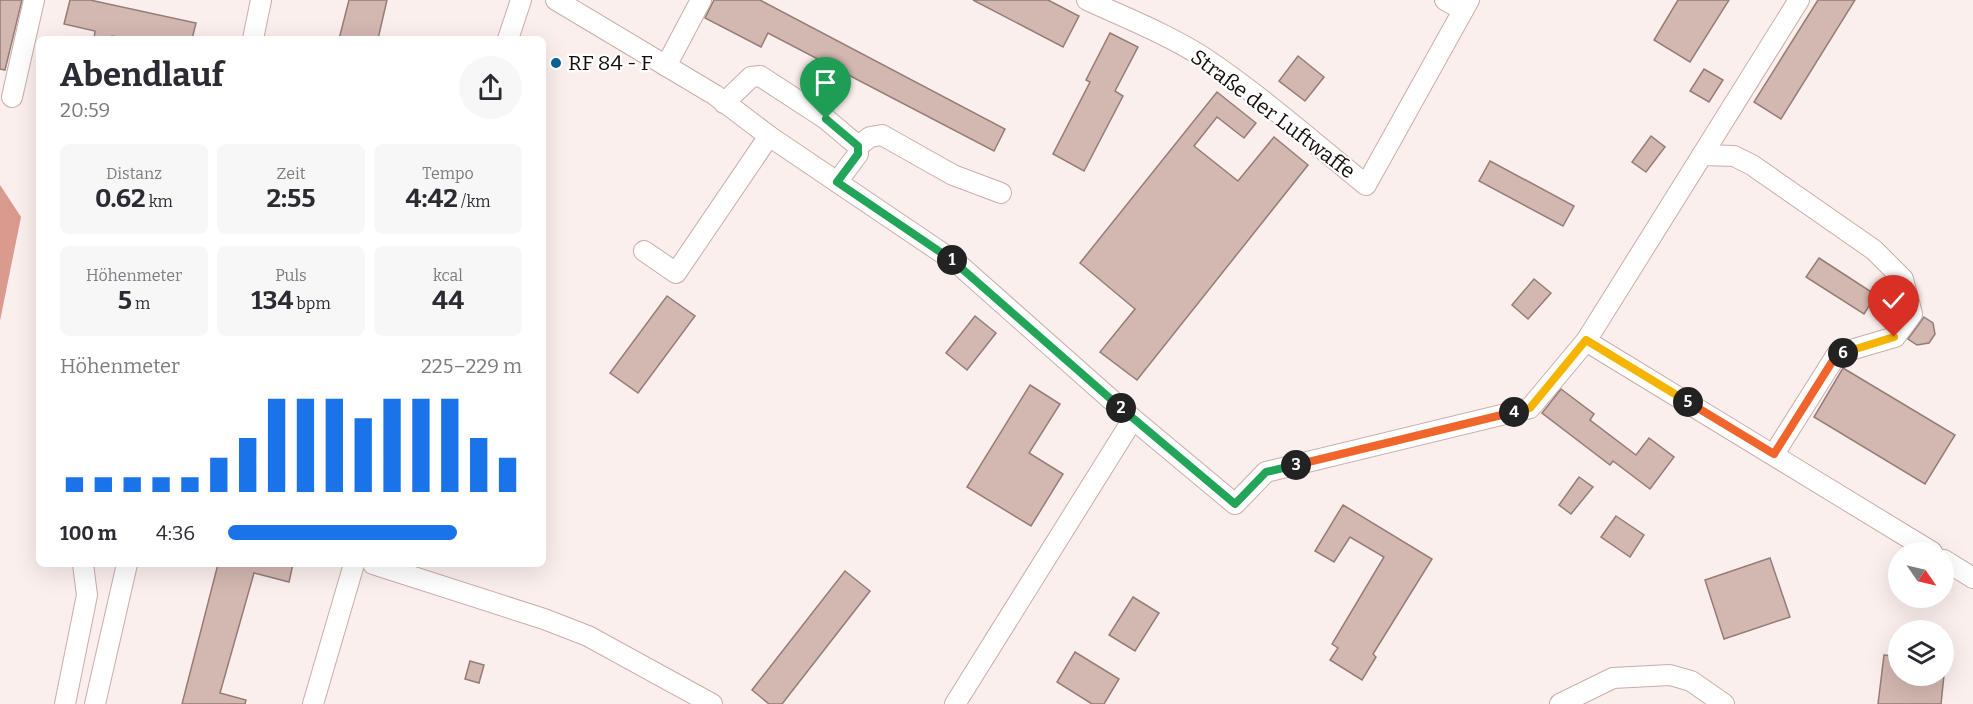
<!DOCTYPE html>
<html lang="de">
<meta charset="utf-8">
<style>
:root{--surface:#fff;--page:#f7f7f7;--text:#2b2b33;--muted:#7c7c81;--accent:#1a73e8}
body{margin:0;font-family:Bitter,serif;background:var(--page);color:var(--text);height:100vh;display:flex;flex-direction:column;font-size:22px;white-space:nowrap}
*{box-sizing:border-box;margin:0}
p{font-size:20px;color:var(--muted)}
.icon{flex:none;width:33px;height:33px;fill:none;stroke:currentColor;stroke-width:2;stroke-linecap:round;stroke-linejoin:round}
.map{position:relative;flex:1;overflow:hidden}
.details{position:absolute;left:36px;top:36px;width:510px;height:531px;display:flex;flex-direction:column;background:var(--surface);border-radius:9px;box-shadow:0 6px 24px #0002}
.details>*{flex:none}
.needle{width:39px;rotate:124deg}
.buttons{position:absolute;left:1888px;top:542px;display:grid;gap:12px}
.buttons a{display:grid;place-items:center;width:66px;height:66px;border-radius:50%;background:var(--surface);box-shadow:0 6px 24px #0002;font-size:30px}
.pin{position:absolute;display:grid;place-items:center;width:51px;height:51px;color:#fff;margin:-62px -26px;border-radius:50% 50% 50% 0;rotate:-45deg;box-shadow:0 0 6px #0007}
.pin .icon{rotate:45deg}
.km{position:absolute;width:30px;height:30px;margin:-15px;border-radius:50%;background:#222;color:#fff;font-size:16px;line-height:30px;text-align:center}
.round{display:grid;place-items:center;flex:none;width:63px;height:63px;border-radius:32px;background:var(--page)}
.summary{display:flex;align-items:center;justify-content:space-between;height:102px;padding:0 24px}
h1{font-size:33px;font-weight:700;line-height:45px}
.stats{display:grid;grid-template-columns:repeat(3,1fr);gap:9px;height:102px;padding:6px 24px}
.stats div{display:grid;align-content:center;border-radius:9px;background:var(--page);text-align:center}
.stats b{font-size:26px;font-weight:700}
.stats small{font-size:16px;font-weight:400}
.stats p{font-size:16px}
.chart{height:168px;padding:12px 24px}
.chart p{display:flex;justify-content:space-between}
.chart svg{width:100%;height:108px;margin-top:6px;stroke:var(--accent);stroke-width:6}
ul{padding:0 24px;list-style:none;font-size:20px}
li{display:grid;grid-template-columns:96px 72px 1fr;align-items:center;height:45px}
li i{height:15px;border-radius:8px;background:var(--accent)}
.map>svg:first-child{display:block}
.forest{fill:#da9a8d}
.building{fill:#d3b7b1;stroke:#967c76;stroke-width:1.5}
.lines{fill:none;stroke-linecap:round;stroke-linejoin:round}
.minor-casing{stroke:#c9ada8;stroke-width:22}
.minor{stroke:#fff;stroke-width:20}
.split-1-casing{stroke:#fff;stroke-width:12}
.split-2-casing{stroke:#fff;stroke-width:12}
.split-3-casing{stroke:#fff;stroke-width:12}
.split-4-casing{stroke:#fff;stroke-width:12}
.split-5-casing{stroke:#fff;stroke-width:12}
.split-6-casing{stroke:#fff;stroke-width:12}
.split-7-casing{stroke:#fff;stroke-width:12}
.split-1{stroke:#22a559;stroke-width:8}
.split-2{stroke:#22a559;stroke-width:8}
.split-3{stroke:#22a559;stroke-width:8}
.split-4{stroke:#f0652b;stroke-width:8}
.split-5{stroke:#f5b400;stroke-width:8}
.split-6{stroke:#f0652b;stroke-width:8}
.split-7{stroke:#f5b400;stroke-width:8}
.poi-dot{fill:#0b6394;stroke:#fff;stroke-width:2}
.labels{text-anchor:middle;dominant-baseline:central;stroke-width:4.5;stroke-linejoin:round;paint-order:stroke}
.poi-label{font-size:21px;fill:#170e0c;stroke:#fff;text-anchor:start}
.street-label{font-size:21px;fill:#170e0c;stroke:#fff}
</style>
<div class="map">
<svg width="1973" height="704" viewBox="0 0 1973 704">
<rect width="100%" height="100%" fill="#fbefed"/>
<path class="forest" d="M0 185 21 217 0 321Z"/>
<g class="building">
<path d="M0 0H22L5 70 0 69Z"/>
<path d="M70 0H90L196 23 192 39H127L112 36 111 39H94L95 31 64 24Z"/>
<path d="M349 0H387L378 39H339Z"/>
<path d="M714 0H760L1005 129 994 151 768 33 761 47 705 18Z"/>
<path d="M973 0H1048L1079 16 1063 47Z"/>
<path d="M1678 0H1729L1690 62 1654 40Z"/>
<path d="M1818 0H1855L1781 119 1754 102Z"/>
<path d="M1110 33 1138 47 1115 91 1123 96 1084 171 1053 154 1090 82 1086 80Z"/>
<path d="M1298 56 1324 77 1305 101 1279 81Z"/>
<path d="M1704 69 1723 80 1709 102 1690 91Z"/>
<path d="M1217 92 1256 123 1244 138 1217 117 1194 146 1238 181 1274 137 1308 165 1137 380 1100 352 1135 309 1080 263Z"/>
<path d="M1651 136 1665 147 1646 172 1632 162Z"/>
<path d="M1490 161 1574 206 1563 226 1479 181Z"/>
<path d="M1819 258 1876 295 1864 314 1806 277Z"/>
<path d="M1534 279 1551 293 1528 319 1512 305Z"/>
<path d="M667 296 695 316 638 393 610 373Z"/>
<path d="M975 316 996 333 967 370 946 353Z"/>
<path d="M1924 317 1933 323 1935 334 1929 343 1917 345 1908 339Z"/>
<path d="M1843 368 1955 435 1925 484 1814 417Z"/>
<path d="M1030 385 1060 404 1029 453 1063 474 1031 526 967 487Z"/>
<path d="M1561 389 1594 414 1590 420 1636 455 1649 438 1674 457 1650 489 1613 461 1610 465 1542 413Z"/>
<path d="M1579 477 1593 487 1571 514 1559 505Z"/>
<path d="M1343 505 1432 559 1373 654 1376 657 1362 680 1330 660 1338 648 1332 644 1384 557 1350 537 1334 562 1315 551Z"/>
<path d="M1616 516 1644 535 1630 557 1601 537Z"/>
<path d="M1770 558 1790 617 1724 639 1705 580Z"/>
<path d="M218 564H293L289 582 254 573 220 693 246 700 245 704H182Z"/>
<path d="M845 571 870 591 782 704H769L752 690Z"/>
<path d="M1133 597 1159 613 1135 651 1109 635Z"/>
<path d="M1075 652 1119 679 1104 704H1092L1057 682Z"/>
<path d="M1884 655 1899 657V675H1944L1941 704H1878Z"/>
<path d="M470 661 484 665 479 683 465 679Z"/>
</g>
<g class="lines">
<g class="minor-casing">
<g id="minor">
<path d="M556 0 715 95 769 136 957 263 1133 419 955 704"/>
<path d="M1087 0C1126 18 1167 34 1203 57 1260 95 1312 141 1366 185L1469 0"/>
<path d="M1445 0 1463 10"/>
<path d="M253 39 261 0"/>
<path d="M508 39 521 0"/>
<path d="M666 66 701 0"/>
<path d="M12 97 34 0"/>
<path d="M724 103 751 77 760 76 826 119 858 146V154L837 182"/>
<path d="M858 146 870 137 882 135 953 175 1001 193"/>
<path d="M1702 155 1734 156 1752 165 1874 250 1903 279 1912 314 1895 337 1837 354 1774 454"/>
<path d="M644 251 676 273 769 136"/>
<path d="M1586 341 1799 0"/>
<path d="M1133 419 1235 504 1266 472 1530 408 1586 341 1932 552"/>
<path d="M1944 560 1973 578"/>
<path d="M373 564 544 619 588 636 712 704"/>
<path d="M65 704 87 595 83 564"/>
<path d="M95 704 127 564"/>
<path d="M313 704 354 564"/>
<path d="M1560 704 1613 678 1670 675 1691 681 1724 704"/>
</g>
</g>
<use href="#minor" class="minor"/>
</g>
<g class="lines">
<g class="split-1-casing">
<path id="split-1" d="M826 119 858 146V154L837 182 952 260"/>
</g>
<g class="split-2-casing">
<path id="split-2" d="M952 260 1121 408"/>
</g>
<g class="split-3-casing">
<path id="split-3" d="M1121 408 1235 504 1266 472 1296 465"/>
</g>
<g class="split-4-casing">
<path id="split-4" d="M1296 465 1514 412"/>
</g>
<g class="split-5-casing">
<path id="split-5" d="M1514 412 1530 408 1586 340 1688 402"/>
</g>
<g class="split-6-casing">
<path id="split-6" d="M1688 402 1774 454 1837 354 1843 353"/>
</g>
<g class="split-7-casing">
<path id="split-7" d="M1843 353 1894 337"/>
</g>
<use href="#split-1" class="split-1"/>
<use href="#split-2" class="split-2"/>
<use href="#split-3" class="split-3"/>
<use href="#split-4" class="split-4"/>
<use href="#split-5" class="split-5"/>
<use href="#split-6" class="split-6"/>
<use href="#split-7" class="split-7"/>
</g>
<circle class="poi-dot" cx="556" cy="63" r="6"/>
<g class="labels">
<g class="poi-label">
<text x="568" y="63">RF 84 - F</text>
</g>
<g class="street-label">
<text transform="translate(1273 114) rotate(37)">Straße der Luftwaffe</text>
</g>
</g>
</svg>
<div class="buttons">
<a><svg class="needle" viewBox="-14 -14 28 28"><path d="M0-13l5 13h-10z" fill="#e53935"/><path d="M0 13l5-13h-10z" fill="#7c7c81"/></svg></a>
<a><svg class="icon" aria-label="layers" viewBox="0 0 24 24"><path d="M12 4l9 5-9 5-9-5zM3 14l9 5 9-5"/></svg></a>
</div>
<div class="pin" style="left:826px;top:119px;background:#1e9e55"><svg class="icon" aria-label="arrive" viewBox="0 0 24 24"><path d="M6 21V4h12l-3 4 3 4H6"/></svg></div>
<div class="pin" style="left:1894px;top:337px;background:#d93025"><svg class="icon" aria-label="check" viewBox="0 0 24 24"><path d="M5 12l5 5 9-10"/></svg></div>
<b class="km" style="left:952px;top:260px">1</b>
<b class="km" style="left:1121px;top:408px">2</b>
<b class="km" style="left:1296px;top:465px">3</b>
<b class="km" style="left:1514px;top:412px">4</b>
<b class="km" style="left:1688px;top:402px">5</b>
<b class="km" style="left:1843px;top:353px">6</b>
<section class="details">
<div class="summary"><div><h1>Abendlauf</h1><p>20:59</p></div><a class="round"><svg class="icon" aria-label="share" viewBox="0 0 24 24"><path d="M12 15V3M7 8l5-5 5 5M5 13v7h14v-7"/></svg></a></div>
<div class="stats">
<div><p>Distanz</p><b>0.62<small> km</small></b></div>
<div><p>Zeit</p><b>2:55</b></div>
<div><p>Tempo</p><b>4:42<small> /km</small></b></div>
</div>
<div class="stats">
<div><p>Höhenmeter</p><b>5<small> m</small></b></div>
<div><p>Puls</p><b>134<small> bpm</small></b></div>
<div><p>kcal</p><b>44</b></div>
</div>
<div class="chart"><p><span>Höhenmeter</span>225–229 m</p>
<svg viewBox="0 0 160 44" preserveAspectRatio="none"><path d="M5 44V38M15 44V38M25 44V38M35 44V38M45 44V38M55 44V30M65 44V22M75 44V6M85 44V6M95 44V6M105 44V14M115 44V6M125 44V6M135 44V6M145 44V22M155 44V30"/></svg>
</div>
<ul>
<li><b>100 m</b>4:36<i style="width:78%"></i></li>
</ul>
</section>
</div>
